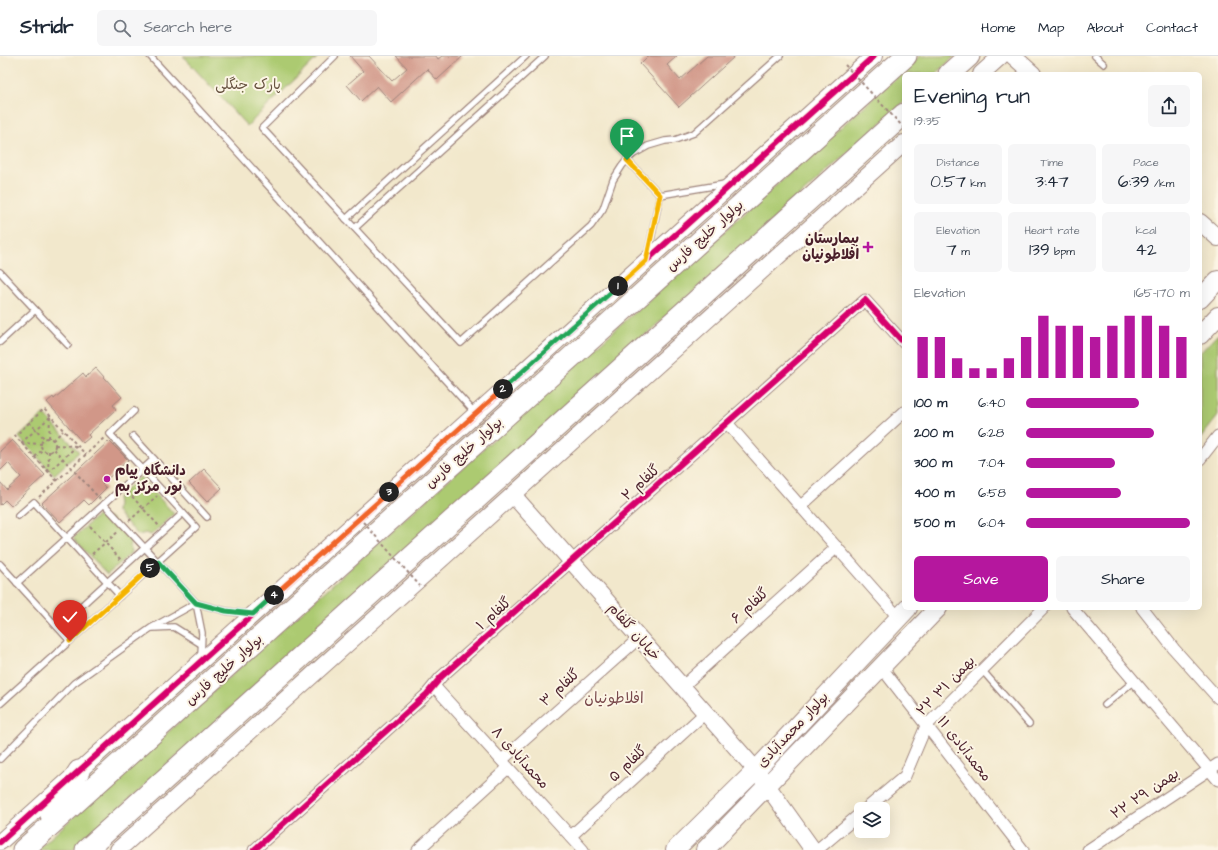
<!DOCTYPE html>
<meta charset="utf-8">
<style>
:root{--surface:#fff;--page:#f6f6f7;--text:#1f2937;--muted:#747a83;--line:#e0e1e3;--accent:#b5179e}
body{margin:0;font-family:"Architects Daughter","Playpen Sans Arabic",sans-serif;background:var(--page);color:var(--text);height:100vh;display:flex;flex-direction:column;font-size:15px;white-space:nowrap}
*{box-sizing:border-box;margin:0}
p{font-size:13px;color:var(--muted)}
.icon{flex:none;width:22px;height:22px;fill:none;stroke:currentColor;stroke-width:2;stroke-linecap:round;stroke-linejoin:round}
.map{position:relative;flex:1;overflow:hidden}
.drawer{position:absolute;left:902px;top:16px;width:300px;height:538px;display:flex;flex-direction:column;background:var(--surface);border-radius:6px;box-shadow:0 4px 16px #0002}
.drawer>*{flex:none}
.controls{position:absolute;left:854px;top:746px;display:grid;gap:8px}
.controls a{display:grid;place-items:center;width:36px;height:36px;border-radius:6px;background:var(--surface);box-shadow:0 4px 16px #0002;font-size:20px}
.pin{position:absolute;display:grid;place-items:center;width:34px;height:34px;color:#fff;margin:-41px -17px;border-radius:50% 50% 50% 0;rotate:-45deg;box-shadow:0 0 4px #0007}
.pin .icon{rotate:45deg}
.km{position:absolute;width:20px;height:20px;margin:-10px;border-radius:50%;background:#222;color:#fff;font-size:11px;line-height:20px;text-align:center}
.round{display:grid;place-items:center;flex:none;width:42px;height:42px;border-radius:6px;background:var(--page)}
.head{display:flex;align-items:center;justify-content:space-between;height:68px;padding:0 12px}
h1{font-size:22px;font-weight:600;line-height:30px}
.figures{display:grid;grid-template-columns:repeat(3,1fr);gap:6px;height:68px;padding:4px 12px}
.figures div{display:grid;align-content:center;border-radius:6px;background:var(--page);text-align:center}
.figures b{font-size:17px;font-weight:600}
.figures small{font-size:11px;font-weight:400}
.figures p{font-size:11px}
.chart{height:112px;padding:8px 12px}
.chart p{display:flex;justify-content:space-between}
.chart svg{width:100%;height:72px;margin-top:4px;stroke:var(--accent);stroke-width:6}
.cta{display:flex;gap:8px;margin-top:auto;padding:8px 12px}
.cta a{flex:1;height:46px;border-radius:6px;background:var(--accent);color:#fff;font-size:16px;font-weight:600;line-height:46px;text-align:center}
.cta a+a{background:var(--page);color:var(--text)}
ul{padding:0 12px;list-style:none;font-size:13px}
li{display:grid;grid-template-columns:64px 48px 1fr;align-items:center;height:30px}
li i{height:10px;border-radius:5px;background:var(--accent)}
header{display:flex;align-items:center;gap:24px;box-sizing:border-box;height:56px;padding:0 20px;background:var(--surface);border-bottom:1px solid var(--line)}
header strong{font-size:19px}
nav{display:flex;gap:22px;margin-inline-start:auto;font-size:14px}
.search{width:280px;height:36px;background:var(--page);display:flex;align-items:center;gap:10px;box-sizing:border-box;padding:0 14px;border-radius:6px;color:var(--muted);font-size:15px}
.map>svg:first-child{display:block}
.green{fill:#acca71;stroke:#7b744e}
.building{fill:#d19788}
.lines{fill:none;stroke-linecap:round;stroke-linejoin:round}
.lane-casing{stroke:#9e847c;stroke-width:8}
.street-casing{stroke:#9e847c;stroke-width:13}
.secondary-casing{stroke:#9e847c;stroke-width:18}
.primary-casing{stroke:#9e847c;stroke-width:20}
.highway-casing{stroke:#9e847c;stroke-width:23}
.path{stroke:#9e847c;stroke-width:2;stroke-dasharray:3 3;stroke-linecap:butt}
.lane{stroke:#fff;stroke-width:5.5}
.street{stroke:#fff;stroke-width:11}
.secondary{stroke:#fff;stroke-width:16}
.primary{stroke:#fff;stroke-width:18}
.highway{stroke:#fff;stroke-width:21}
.path-bridge{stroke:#9e847c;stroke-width:2;stroke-dasharray:3 3;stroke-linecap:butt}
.cycleway-casing{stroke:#fcf5e5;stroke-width:8}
.cycleway{stroke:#d6006c;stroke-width:6}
.split-1-casing{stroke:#fff;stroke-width:8}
.split-2-casing{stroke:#fff;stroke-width:8}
.split-3-casing{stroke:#fff;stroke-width:8}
.split-4-casing{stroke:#fff;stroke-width:8}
.split-5-casing{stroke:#fff;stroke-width:8}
.split-6-casing{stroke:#fff;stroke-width:8}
.split-1{stroke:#f5b400;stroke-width:5}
.split-2{stroke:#22a559;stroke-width:5}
.split-3{stroke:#f0652b;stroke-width:5}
.split-4{stroke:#f0652b;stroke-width:5}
.split-5{stroke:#22a559;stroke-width:5}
.split-6{stroke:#f5b400;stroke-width:5}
.poi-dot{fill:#b5179e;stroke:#fcf5e5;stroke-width:1.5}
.labels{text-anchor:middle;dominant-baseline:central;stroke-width:4;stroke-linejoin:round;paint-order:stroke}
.park-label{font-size:14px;fill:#675240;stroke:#fcf5e5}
.street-label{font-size:14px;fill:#4a1f2b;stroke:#fcf5e5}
.poi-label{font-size:14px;font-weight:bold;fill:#4a1f2b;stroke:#fcf5e5;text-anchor:end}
.neighbourhood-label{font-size:15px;fill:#79494c;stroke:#fcf5e5}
</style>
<header>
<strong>Stridr</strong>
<div class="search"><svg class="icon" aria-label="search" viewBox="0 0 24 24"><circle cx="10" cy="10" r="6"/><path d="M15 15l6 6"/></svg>Search here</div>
<nav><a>Home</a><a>Map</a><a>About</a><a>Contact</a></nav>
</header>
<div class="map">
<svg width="1218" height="794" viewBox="0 0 1218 794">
<rect width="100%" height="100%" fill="#fcf5e5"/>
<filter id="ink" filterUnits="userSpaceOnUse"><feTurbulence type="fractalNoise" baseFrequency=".025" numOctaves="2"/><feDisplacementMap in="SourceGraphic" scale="8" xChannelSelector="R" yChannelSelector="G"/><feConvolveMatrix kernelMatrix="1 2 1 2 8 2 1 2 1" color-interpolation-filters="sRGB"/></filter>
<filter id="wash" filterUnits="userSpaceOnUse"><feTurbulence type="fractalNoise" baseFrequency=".012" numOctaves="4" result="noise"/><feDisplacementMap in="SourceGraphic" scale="16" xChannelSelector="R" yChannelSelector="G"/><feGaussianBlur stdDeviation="0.9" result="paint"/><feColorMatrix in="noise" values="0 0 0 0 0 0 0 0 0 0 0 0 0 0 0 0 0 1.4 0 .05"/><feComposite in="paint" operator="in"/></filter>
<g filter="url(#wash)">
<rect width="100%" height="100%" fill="#f2e8cc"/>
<g class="green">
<path d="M183 0H319L247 70Z"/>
<path d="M920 0H955L935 18H904V46L73 794H37Z"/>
<path d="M1218 278V360L1200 383V297Z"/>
<path d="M44 358 79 396 54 419 19 381Z"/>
<path d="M140 421 174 458 151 479 146 477 138 479 117 456 118 448 117 442Z"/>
<path d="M97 460 104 463 110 461 132 484 130 490 131 497 107 519 73 482Z"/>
</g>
<g id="blocks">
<g class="building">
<path d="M350 0H369L392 25 407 12 396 0H436L438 3 442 0H463L437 24 427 13 391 46 377 30 361 45 347 29 363 15Z"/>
<path d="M648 0H677L667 9 680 24 707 0H735L679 51 640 8Z"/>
<path d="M96 312 122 341 113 349 116 353 88 379 90 381 83 387 47 346 53 341 54 343 83 317 86 321Z"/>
<path d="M12 384 45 419 11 450 5 444 0 449V426L7 434 21 421 8 407 0 415V395Z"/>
<path d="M109 385 128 404 102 428 106 432 89 449 84 444 60 466 42 447Z"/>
<path d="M204 413 222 432 207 446 189 427Z"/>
</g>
</g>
</g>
<g filter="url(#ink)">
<use href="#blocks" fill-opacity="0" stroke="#9e847c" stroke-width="1"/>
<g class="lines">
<g class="lane-casing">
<g id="lane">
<path d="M150 0 476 358"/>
<path d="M335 0 262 72 461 287 591 170 603 153 613 124 622 110 627 104 634 98 648 90 665 85 675 84 694 77 780 0"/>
<path d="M1095 0 1104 8"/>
<path d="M627 104 660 139"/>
<path d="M660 139 725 128"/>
<path d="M346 163 526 0"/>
<path d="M355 172 545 0"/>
<path d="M648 198 660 139"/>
<path d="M0 216 68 289"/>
<path d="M0 286 35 254"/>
<path d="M133 380 207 461"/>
<path d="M18 460 34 446 120 540"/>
<path d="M0 508 70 585"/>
<path d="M17 527 154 403"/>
<path d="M58 571 183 457"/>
<path d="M153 572 174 571 201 588"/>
<path d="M201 600 202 577 196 547 226 555 249 558"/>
<path d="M982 614 1029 668"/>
<path d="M0 648 196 471 110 378 134 355"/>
<path d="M1105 649 1134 625"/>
<path d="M0 703 74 627 151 572 196 547 104 448"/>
</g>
</g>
<g class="street-casing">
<g id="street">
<path d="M727 367 899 562"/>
<path d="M1200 403 1218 380"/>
<path d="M801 450 904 356"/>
<path d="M1072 552 1218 724"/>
<path d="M1142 552 1174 593 1218 642"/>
<path d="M881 611 1023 794"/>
<path d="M434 630 583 794"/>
<path d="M682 631 837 491"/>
<path d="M502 704 639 582"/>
<path d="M866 753 905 720 926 670 1044 552"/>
<path d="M571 780 705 657"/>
<path d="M254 794 427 638 441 621 865 244 904 287"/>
<path d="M418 794 508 712"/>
<path d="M817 794 861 757"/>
<path d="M1088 794 1218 708"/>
</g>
</g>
<g class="secondary-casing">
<g id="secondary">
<path d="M1013 0 1033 18"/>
<path d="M981 18 1001 0"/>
<path d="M1200 166 1218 182"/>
<path d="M513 439 756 714 813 794"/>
<path d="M0 786 874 0"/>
<path d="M118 794 904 87"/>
</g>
</g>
<g class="primary-casing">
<g id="primary">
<path d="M1200 243 1218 224"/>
<path d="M1200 279 1218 260"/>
<path d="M675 794 756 714 908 552"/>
<path d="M705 794 938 552"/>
</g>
</g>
<g class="highway-casing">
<g id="highway">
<path d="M949 18 969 0"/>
<path d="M51 759 79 715"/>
<path d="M23 794 906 0"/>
<path d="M86 794 904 58"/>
</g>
</g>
<g class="path">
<path d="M29 366 45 383"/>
<path d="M49 382 50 361"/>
<circle cx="48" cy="389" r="7"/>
<path d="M53 384 63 375"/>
<path d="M21 387 50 361"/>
<path d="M21 387 42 388"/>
<path d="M55 389 77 390"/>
<path d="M54 393 100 443"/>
<path d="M35 401 43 393"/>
<path d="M48 416 77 390"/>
<path d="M48 416 49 395"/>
<path d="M57 425 15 380 44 353 86 399"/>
<path d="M128 436 159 470"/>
<path d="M39 441 104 382"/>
<path d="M129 465 157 440"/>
<path d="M90 470 121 504"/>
<path d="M92 498 119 475"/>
</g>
<use href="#lane" class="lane"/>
<use href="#street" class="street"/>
<use href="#secondary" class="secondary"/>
<use href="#primary" class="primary"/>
<use href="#highway" class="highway"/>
<g class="path-bridge">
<path d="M845 9 904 72"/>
<path d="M355 457 420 530"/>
</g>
<g class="cycleway-casing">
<g id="cycleway">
<path d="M0 786 874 0"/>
<path d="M254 794 427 638 441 621 865 244 904 287"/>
</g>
</g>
<use href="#cycleway" class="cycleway"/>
</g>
</g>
<g class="lines" filter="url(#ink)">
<g class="split-1-casing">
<path id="split-1" d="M618 230 646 205 660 139 627 104"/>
</g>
<g class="split-2-casing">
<path id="split-2" d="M503 333 618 230"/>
</g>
<g class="split-3-casing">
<path id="split-3" d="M389 436 503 333"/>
</g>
<g class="split-4-casing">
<path id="split-4" d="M274 539 389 436"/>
</g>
<g class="split-5-casing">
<path id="split-5" d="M150 512 158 506 196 547 226 555 253 558 274 539"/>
</g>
<g class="split-6-casing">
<path id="split-6" d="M70 585 150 512"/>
</g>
<use href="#split-1" class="split-1"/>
<use href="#split-2" class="split-2"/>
<use href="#split-3" class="split-3"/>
<use href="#split-4" class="split-4"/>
<use href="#split-5" class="split-5"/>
<use href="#split-6" class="split-6"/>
</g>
<g class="poi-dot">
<path d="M866 185h4v4h4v4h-4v4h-4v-4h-4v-4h4z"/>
<circle cx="107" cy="423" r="4"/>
</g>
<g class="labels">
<g class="park-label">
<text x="248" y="29">پارک جنگلی</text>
</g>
<g class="street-label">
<text transform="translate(705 180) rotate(-42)">بولوار خلیج فارس</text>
<text transform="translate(464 397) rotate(-42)">بولوار خلیج فارس</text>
<text transform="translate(641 427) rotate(-42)">گلفام ۲</text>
<text transform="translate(750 550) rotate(-42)">گلفام ۶</text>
<text transform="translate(494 558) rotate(-42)">گلفام ۱</text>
<text transform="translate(634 576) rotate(49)">خیابان گلفام</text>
<text transform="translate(224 614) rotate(-42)">بولوار خلیج فارس</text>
<text transform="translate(946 630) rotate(-46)">۲۲ بهمن ۳۱</text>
<text transform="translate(560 632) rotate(-42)">گلفام ۳</text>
<text transform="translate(793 674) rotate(-47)">بولوار محمدآبادی</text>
<text transform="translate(964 693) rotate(52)">محمدآبادی ۱۱</text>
<text transform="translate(520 702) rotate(48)">محمدآبادی ۸</text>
<text transform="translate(628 708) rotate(-43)">گلفام ۵</text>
<text transform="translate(1145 738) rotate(-34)">۲۲ بهمن ۲۹</text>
</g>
<g class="poi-label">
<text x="859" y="183">بیمارستان<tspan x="859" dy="16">افلاطونیان</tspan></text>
<text x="115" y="415" text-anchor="start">دانشگاه پیام<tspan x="115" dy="16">نور مرکز بم</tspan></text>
</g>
<g class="neighbourhood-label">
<text x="614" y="642">افلاطونیان</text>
</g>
</g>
</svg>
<div class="controls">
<a><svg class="icon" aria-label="layers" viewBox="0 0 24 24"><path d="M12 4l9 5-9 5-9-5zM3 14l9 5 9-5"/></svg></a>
</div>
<div class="pin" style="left:627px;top:104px;background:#1e9e55"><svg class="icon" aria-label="arrive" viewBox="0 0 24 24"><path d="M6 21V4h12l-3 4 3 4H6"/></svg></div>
<div class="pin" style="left:70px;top:585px;background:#d93025"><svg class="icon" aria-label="check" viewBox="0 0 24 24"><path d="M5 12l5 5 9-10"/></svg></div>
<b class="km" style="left:618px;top:230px">1</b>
<b class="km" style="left:503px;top:333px">2</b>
<b class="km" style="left:389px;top:436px">3</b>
<b class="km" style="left:274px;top:539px">4</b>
<b class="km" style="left:150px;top:512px">5</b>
<section class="drawer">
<div class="head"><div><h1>Evening run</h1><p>19:35</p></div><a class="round"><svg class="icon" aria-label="share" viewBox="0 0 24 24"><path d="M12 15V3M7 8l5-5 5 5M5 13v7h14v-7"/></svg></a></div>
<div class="figures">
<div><p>Distance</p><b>0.57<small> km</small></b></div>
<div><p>Time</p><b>3:47</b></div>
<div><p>Pace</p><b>6:39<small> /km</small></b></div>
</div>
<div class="figures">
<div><p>Elevation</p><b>7<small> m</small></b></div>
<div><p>Heart rate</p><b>139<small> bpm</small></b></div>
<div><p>kcal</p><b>42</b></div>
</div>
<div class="chart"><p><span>Elevation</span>165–170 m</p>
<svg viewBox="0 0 160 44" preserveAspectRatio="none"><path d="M5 44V19M15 44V19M25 44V32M35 44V38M45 44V38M55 44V32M65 44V19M75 44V6M85 44V12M95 44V12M105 44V19M115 44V12M125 44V6M135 44V6M145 44V12M155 44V19"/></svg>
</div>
<ul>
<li><b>100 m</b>6:40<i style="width:69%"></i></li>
<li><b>200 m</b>6:28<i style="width:78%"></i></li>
<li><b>300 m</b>7:04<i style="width:54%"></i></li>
<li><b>400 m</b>6:58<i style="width:58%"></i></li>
<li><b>500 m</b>6:04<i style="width:100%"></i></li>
</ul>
<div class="cta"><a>Save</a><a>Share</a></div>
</section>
</div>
